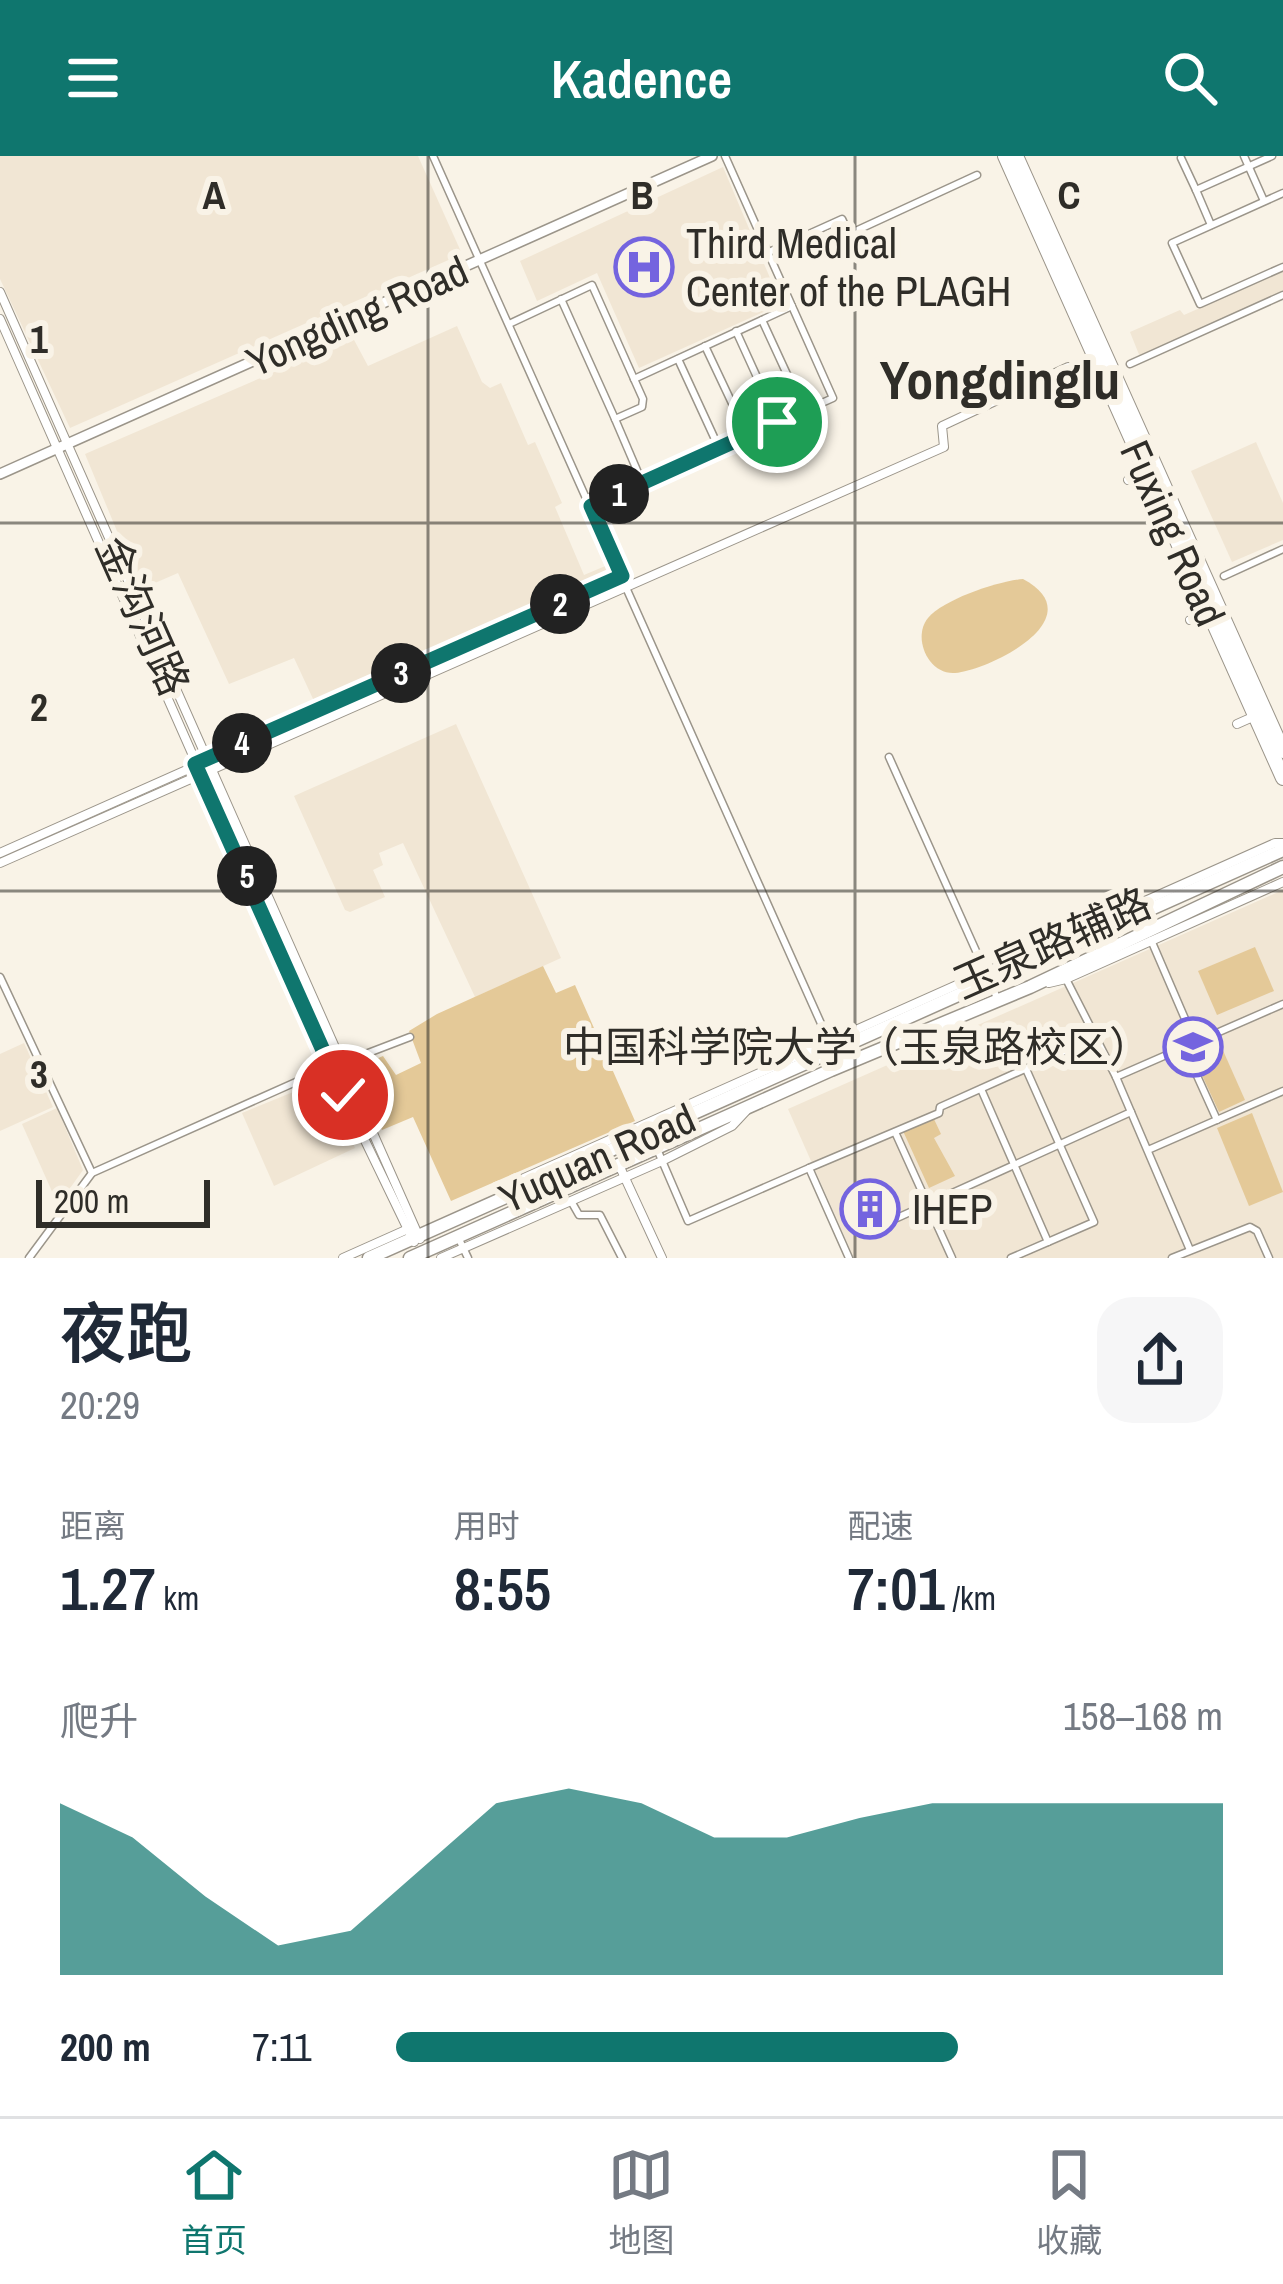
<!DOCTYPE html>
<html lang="zh">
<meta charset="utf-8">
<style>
:root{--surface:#fff;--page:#f6f6f7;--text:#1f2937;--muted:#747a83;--line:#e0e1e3;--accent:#0f766e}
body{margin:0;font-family:"Archivo Narrow","Noto Sans SC",sans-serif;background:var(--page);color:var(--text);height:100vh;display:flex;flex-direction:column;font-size:45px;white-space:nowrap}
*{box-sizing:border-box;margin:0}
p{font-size:39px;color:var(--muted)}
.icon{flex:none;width:66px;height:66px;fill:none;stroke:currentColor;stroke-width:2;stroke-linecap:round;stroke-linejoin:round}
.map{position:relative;height:1102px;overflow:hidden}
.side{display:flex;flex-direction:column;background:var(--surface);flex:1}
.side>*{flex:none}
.scale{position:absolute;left:36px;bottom:30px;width:174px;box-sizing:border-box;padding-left:12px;border:6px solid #2f2d28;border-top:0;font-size:33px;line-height:42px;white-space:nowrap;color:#2f2d28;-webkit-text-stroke:9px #f9f3e7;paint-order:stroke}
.pin{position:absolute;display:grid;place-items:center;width:102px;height:102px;color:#fff;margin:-51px;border:6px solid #fff;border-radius:50%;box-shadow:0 3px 12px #0007}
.km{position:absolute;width:60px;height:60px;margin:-30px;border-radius:50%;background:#222;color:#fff;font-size:33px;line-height:60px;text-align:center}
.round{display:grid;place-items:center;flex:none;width:126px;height:126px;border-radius:36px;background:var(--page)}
.summary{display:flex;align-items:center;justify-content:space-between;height:204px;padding:0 60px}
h1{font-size:66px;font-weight:600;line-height:90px}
.metrics{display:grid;grid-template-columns:repeat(3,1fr);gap:18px;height:204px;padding:12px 60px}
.metrics div{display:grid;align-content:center}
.metrics b{font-size:60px;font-weight:600}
.metrics small{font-size:33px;font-weight:400}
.metrics p{font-size:33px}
.chart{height:336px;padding:24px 60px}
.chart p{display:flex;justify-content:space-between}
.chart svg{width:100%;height:216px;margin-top:12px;fill:var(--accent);opacity:.7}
ul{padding:0 60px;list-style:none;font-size:39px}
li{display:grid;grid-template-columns:192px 144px 1fr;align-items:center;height:90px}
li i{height:30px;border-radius:15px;background:var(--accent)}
header{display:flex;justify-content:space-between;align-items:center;height:156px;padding:0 60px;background:var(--accent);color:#fff;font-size:54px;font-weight:600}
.tabs{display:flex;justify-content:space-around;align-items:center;height:168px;border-top:3px solid var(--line);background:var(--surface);font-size:33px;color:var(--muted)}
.tabs a{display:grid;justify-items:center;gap:6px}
.tabs .selected{color:var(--accent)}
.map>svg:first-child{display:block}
.built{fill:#f1e6d4}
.green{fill:#e4c998}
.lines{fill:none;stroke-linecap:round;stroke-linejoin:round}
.minor-casing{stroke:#9b958a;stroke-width:9}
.tertiary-casing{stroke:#9b958a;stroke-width:10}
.secondary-casing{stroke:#9b958a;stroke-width:12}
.primary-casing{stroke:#9b958a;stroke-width:15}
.trunk-casing{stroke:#9b958a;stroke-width:16}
.minor{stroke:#fff;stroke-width:6}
.tertiary{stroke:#fff;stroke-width:8}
.secondary{stroke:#fff;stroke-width:9}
.primary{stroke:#fff;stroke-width:12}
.trunk{stroke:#fff;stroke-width:14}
.route-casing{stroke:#fff;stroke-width:24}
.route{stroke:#0f766e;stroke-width:15}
.grid{fill:none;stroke:#2f2d28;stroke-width:3;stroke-opacity:0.55}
.labels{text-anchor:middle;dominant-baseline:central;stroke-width:12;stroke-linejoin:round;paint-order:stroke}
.poi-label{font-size:42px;fill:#2f2d28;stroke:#f9f3e7;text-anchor:start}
.street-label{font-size:42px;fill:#2f2d28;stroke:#f9f3e7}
.district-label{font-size:54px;font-weight:bold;fill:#2f2d28;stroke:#f9f3e7}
.grid-label{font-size:39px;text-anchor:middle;font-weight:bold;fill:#2f2d28;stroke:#f9f3e7;stroke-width:12;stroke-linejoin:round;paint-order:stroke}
</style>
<header><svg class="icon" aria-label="menu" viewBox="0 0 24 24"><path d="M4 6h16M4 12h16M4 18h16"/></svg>Kadence<svg class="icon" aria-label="search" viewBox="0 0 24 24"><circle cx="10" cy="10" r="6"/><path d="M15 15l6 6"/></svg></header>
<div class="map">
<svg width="1283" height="1102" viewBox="0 0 1283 1102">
<rect width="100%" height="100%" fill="#f9f3e7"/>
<g class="built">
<path d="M0 0H418L462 98 70 272 0 123Z"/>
<path d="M723 11 781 148 639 212 597 117 537 145 520 105Z"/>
<path d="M1283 115V135L1140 201 1130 176 1180 154 1184 159Z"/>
<path d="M457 170 482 226 490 232 501 227 528 289 535 286 562 347 555 351 584 419 610 408 614 415 314 545 294 502 229 528 178 417 141 433 85 298 353 182 368 210Z"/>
<path d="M1256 286 1283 347V384L1232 406 1191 315Z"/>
<path d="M456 568 561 802 475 841 403 687 379 697 383 709 373 714 385 741 350 756 345 754 294 640Z"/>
<path d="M1283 734V1102H854L788 953Z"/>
<path d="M24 887 53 951 0 975V898Z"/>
<path d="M325 923 355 992 274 1030 242 957Z"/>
<path d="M57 952 83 1014 58 1049 22 968Z"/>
</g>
<g class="green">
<path d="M1023 423C1094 461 993 513 955 517 928 519 912 481 928 462 944 443 999 425 1023 423Z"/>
<path d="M1255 791 1274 835 1217 859 1198 815Z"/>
<path d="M543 810 556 837 575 829 635 965 451 1045 413 961 382 974 355 912 383 900 396 919 421 907 409 875 437 858Z"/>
<path d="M1217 881 1245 944 1219 956 1190 893Z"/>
<path d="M1252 957 1283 1036 1249 1050 1217 972Z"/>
<path d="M933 961 941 978 934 982 955 1020 929 1032 903 975Z"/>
</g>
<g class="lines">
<g class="minor-casing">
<g id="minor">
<path d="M433 0 840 910"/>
<path d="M1244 0 1264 45"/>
<path d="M1181 2 1196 34"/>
<path d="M1283 37 1172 87 1200 148 1283 111"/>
<path d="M1211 69 1196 34 1272 0"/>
<path d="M769 96 842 63 849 78 977 19"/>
<path d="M762 164 803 253"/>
<path d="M509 168 592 129 643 243 642 251 615 263 561 143"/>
<path d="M736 175 777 265"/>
<path d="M705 190 747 279"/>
<path d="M678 203 719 292"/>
<path d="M1130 208 1283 139"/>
<path d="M634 223 792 150"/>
<path d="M615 263 642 326"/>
<path d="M591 350 833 242 725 0"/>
<path d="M1224 420 1283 393"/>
<path d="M889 601 998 844"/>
<path d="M1151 784 1195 886"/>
<path d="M0 821 92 1017"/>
<path d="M1066 823 1116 921 1190 1094"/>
<path d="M1184 891 1217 964"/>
<path d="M1116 921 1283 848"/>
<path d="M981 933 1048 1086"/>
<path d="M895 976 952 1102"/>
<path d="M657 993 688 1065 809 1012"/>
<path d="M1148 994 1283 935"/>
<path d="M571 1045 579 1059H600L622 1102"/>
<path d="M897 1062 1131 956"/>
<path d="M458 1081 468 1102"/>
<path d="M29 1102 92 1017 316 917 410 881"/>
<path d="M849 1102 809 1012 939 957 940 951 1094 882"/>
<path d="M1011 1102 1094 1066 1026 913"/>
<path d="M1172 1102 1250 1071 1257 1075 1269 1102"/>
</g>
</g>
<g class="tertiary-casing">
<g id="tertiary">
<path d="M0 136 420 1083"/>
<path d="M0 163 343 939 414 1086"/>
<path d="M1128 324 1146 316"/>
<path d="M1190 464 1209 456"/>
<path d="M1237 568 1255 560"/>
<path d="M0 697 622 420"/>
<path d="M0 707 944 291 942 270 1068 211 1082 221 1100 213"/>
<path d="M1049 827 1066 823 1283 726"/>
<path d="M619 1009 662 1102"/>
<path d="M509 1035 524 1022 1275 687H1283"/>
<path d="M343 1102 408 1073"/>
<path d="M441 1102 662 1005 732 970 746 955"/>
</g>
</g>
<g class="secondary-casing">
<path id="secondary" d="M0 318 712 0"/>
</g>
<g class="primary-casing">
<g id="primary">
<path d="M369 1102 1283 694"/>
<path d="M410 1102 831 914 1030 831 1283 711"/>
</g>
</g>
<g class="trunk-casing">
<g id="trunk">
<path d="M1005 0 1283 622"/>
<path d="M1016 0 1283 595"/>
</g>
</g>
<use href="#minor" class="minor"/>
<use href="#tertiary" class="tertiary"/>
<use href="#secondary" class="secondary"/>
<use href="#primary" class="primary"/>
<use href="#trunk" class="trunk"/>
</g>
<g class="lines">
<g class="route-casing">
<path id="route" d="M343 939 195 608 622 420 591 350 777 266"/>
</g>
<use href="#route" class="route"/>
</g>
<path class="grid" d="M428 0V1102M855 0V1102M0 367H1283M0 735H1283"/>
<defs>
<g id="hospital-ring" transform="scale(3)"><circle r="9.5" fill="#f9f3e7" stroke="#7464df" stroke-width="1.5"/><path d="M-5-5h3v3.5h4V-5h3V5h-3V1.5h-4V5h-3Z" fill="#7464df"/></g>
<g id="university-ring" transform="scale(3)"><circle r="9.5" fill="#f9f3e7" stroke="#7464df" stroke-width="1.5"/><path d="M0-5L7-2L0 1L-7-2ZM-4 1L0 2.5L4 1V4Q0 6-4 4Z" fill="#7464df"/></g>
<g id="building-ring" transform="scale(3)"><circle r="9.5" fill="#f9f3e7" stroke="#7464df" stroke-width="1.5"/><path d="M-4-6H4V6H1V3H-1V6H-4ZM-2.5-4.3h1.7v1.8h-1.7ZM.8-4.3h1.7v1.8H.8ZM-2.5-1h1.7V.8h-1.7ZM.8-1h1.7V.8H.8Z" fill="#7464df"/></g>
</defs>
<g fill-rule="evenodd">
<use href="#hospital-ring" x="644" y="111"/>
<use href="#university-ring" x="1193" y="891"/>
<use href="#building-ring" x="870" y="1053"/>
</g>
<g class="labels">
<g class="poi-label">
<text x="686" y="87">Third Medical<tspan x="686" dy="48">Center of the PLAGH</tspan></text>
<text x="1151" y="891" text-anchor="end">中国科学院大学（玉泉路校区）</text>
<text x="912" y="1053">IHEP</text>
</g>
<g class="street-label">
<text transform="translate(357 160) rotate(-24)">Yongding Road</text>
<text transform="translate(1173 377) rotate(66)">Fuxing Road</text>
<text transform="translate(143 460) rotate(66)">金沟河路</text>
<text transform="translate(1052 787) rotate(-24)">玉泉路辅路</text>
<text transform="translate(597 1002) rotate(-24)">Yuquan Road</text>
</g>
<g class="district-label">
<text x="1000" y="223">Yongdinglu</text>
</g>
</g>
<g class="grid-label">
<text x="214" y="53">A</text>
<text x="642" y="53">B</text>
<text x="1069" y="53">C</text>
<text x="39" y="197">1</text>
<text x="39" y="565">2</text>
<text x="39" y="932">3</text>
</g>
</svg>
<div class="scale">200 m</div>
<div class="pin" style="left:777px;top:266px;background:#1e9e55"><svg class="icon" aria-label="arrive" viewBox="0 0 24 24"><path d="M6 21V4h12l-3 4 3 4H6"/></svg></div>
<div class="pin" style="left:343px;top:939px;background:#d93025"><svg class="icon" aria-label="check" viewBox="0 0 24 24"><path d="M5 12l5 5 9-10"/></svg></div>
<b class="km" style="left:619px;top:338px">1</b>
<b class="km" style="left:560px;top:448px">2</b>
<b class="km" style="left:401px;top:517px">3</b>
<b class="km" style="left:242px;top:587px">4</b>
<b class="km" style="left:247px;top:720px">5</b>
</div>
<section class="side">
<div class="summary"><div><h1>夜跑</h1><p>20:29</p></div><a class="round"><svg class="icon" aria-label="share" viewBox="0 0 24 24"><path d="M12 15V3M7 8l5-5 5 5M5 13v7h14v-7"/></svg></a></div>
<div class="metrics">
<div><p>距离</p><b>1.27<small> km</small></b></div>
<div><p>用时</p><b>8:55</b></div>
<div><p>配速</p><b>7:01<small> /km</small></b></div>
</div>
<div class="chart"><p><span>爬升</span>158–168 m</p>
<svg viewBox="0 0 160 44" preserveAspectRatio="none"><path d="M0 44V9L10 16L20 28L30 38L40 35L50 22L60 9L70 6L80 9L90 16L100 16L110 12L120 9L130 9L140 9L150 9L160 9V44z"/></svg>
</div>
<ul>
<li><b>200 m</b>7:11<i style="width:68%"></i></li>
</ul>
</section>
<nav class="tabs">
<a class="selected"><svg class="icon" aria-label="home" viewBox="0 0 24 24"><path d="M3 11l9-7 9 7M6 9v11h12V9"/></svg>首页</a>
<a><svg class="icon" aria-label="map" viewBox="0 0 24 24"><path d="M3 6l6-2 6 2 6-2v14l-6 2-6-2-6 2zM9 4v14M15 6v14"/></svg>地图</a>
<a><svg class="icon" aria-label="saved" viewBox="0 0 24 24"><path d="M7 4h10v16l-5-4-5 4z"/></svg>收藏</a>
</nav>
